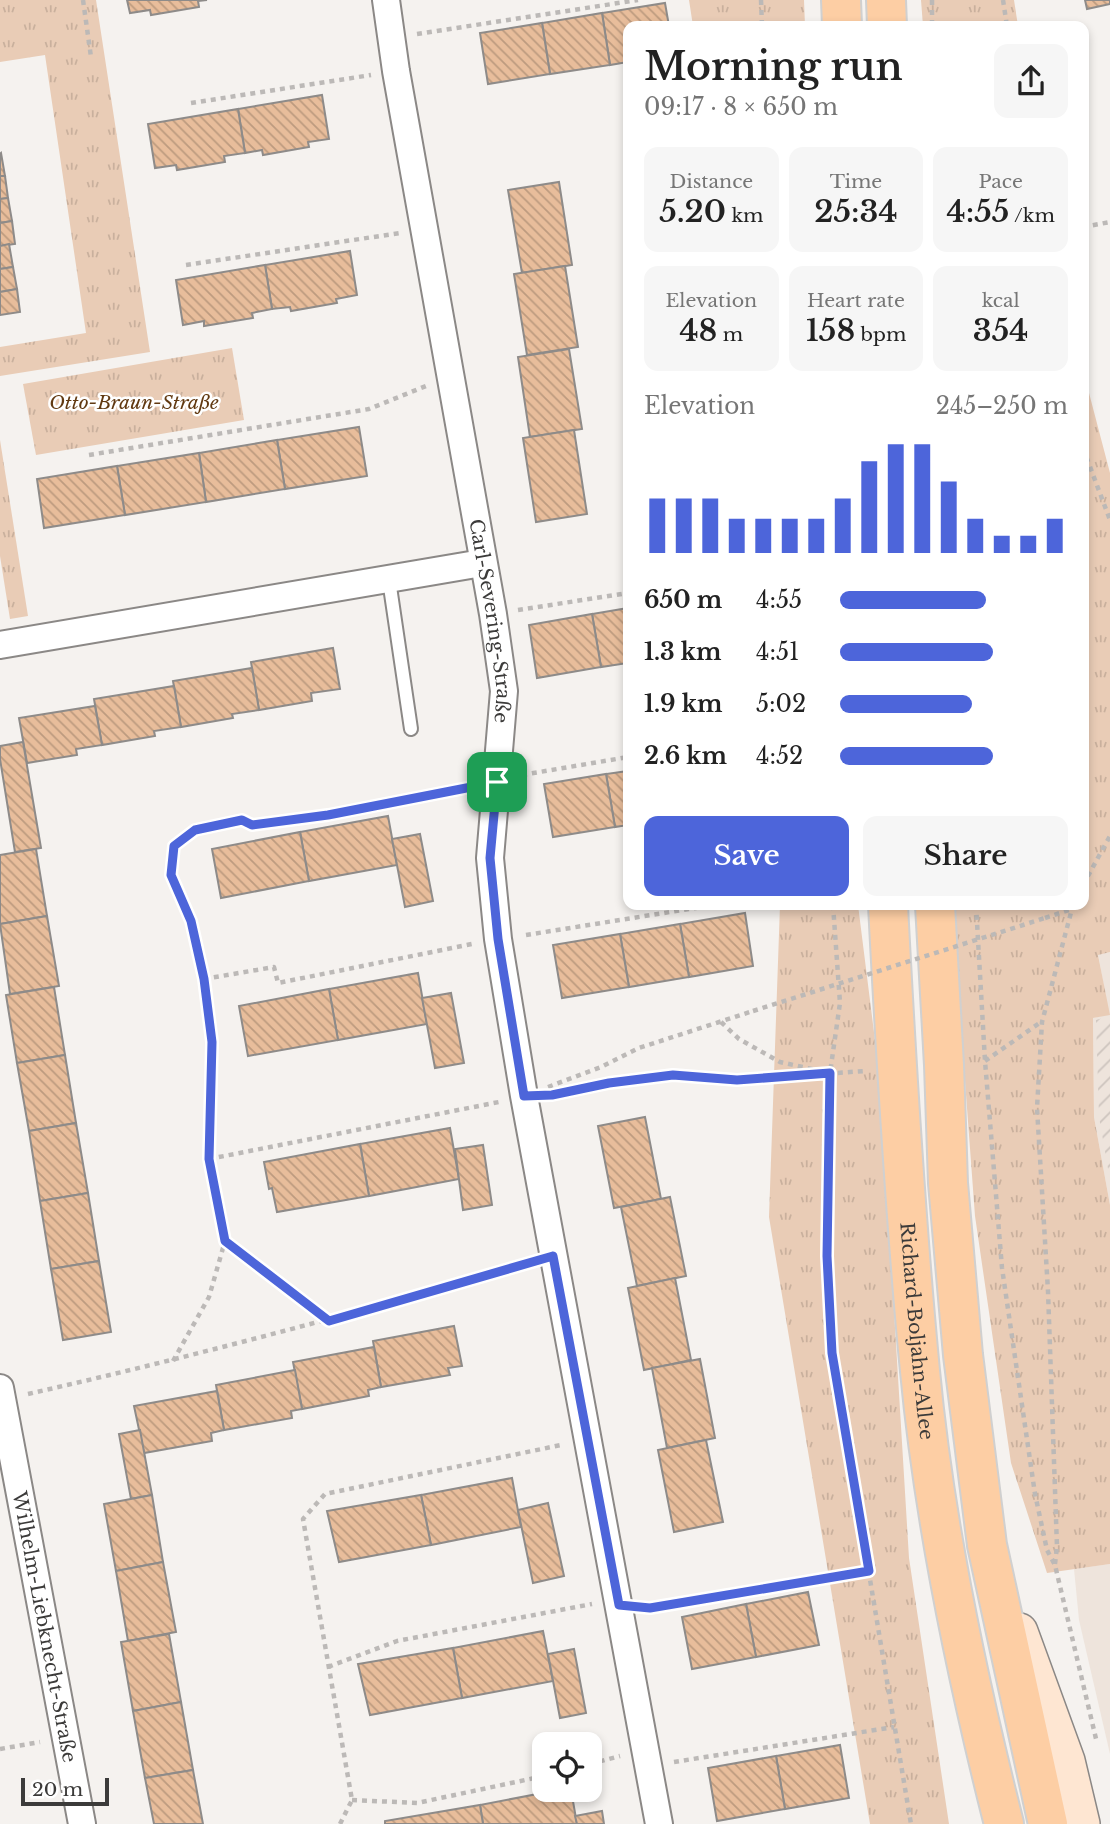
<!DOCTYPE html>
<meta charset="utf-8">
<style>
:root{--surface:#fff;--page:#f6f6f6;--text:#222;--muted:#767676;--accent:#4d65da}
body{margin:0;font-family:"Libre Baskerville",serif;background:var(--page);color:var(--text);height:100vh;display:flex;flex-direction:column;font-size:26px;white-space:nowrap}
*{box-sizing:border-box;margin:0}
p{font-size:23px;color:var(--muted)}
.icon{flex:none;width:38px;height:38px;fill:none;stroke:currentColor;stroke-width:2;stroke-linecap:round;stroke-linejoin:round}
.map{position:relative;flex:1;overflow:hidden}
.side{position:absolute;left:623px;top:21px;width:466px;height:889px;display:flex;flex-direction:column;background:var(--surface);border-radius:14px;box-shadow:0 4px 10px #0003}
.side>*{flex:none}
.buttons{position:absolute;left:532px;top:1732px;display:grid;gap:14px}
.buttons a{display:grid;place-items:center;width:70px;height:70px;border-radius:14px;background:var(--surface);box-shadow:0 4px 10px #0003;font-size:35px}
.scale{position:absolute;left:21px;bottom:18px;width:88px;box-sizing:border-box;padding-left:7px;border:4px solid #3c3b3a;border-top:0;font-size:19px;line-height:24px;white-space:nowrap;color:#3c3b3a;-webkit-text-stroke:5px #fff;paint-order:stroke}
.pin{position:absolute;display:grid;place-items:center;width:60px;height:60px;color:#fff;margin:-30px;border-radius:14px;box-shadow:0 4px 10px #0006}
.round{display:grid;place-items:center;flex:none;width:74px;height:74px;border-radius:14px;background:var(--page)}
.overview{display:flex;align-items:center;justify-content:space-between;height:119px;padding:0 21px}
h1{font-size:38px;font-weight:600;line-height:52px}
.stats{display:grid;grid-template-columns:repeat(3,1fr);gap:10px;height:119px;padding:7px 21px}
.stats div{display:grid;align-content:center;border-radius:14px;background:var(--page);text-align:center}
.stats b{font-size:30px;font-weight:600}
.stats small{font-size:19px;font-weight:400}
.stats p{font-size:19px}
.chart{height:196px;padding:14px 21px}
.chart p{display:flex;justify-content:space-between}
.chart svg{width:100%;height:126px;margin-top:7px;stroke:var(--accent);stroke-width:6}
.button{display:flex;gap:14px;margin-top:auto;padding:14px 21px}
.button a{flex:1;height:80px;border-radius:14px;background:var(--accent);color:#fff;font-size:28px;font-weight:600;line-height:80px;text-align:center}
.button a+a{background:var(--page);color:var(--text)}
ul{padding:0 21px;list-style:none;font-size:23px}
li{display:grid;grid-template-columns:112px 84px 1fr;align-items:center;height:52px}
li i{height:18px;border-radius:9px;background:var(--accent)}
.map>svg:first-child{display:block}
.built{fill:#eee4dc}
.industrial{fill:url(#industrial-furrows)}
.grass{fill:url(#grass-tufts)}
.building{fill:url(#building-back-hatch);stroke:#8e8b89;stroke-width:2}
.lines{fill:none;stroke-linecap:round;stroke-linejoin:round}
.service-casing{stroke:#8b8886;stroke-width:16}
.minor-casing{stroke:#8b8886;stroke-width:30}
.secondary-casing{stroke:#8b8886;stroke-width:40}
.primary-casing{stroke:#d0d0d0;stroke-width:42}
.path{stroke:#bcb9b7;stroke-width:4.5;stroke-dasharray:5 5;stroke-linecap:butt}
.service{stroke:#fff;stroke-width:12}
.minor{stroke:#fff;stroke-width:26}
.secondary{stroke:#fee6d2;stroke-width:37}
.primary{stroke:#fdcea4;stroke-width:38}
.path-bridge{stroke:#bcb9b7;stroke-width:4.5;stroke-dasharray:5 5;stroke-linecap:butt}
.route-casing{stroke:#fff;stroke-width:14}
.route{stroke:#4d65da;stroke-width:9}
.labels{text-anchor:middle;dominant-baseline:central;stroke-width:5;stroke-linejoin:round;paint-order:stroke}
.park-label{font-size:19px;font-style:italic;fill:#613911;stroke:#fff}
.street-label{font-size:19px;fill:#3c3b3a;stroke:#fff}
</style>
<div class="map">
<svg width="1110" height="1824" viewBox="0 0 1110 1824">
<defs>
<pattern id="industrial-furrows" width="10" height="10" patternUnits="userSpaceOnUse" patternTransform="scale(1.75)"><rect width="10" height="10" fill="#eee4dc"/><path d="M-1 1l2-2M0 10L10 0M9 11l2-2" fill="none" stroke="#cdc4be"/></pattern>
<pattern id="grass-tufts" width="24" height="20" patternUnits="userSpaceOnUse" patternTransform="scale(1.75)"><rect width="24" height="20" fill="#e9ccb6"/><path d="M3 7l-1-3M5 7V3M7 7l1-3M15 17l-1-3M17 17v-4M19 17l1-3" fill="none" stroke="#c9b09d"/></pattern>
<pattern id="building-back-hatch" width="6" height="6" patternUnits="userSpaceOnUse" patternTransform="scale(1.75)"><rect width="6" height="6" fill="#e8bd9b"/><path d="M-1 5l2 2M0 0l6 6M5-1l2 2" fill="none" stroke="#bd9b7f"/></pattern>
</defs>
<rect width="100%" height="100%" fill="#f5f2ef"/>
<g class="built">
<path d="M1110 952V1205L1094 1117 1093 1018 1109 1014 1098 954Z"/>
<path d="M1110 1564V1754L1079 1620 1074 1569Z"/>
</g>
<path class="industrial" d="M1110 1016V1180L1099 1117 1096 1020Z"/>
<g class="grass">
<path d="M0 0H96L150 352 0 376V347L86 333 45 55 0 62Z"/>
<path d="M689 0H804L805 26H693Z"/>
<path d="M921 0H1014L1018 26H923Z"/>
<path d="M232 348 244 420 36 455 23 384Z"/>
<path d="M1083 370 1110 473V952L1098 955 1110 1015 1093 1018 1094 1117 1110 1205V1564L1047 1573 1011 1463 975 1216 952 905H1083Z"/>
<path d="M0 440 28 616 10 619 0 556Z"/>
<path d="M780 905H858L880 1080 909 1558 949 1824H870L769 1217Z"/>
</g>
<g class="building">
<path d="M127 0H207L198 1 199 7 151 15 150 10 130 13Z"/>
<path d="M1085 0H1110V4L1087 9Z"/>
<path d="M665 3 669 26H628V62L610 65 602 13Z"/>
<path d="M602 13 610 65 550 74 542 23Z"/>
<path d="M542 23 550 74 488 84 480 33Z"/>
<path d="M322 95 329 139 308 142 309 147 263 155 262 150 245 153 238 109Z"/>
<path d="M238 109 245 153 224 156 225 162 177 170 176 165 155 168 148 124Z"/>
<path d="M1 153 5 176H0V154Z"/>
<path d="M0 176H5L8 198 0 199Z"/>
<path d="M559 182 572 265 522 273 508 190Z"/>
<path d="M8 198 12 221 0 223V199Z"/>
<path d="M12 221 15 244 0 246V223Z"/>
<path d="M9 244 13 267 0 269V246Z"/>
<path d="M350 251 357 295 336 299 337 303 291 311 290 307 272 309 265 265Z"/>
<path d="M265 265 272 309 252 313 253 318 204 326V321L183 325 176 280Z"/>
<path d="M565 266 578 347 527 355 514 274Z"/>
<path d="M13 267 17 289 0 292V269Z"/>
<path d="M17 289 20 312 0 315V292Z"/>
<path d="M569 349 582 429 530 437 518 357Z"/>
<path d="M359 427 367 476 285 489 277 440Z"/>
<path d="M574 430 587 514 536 522 523 438Z"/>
<path d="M277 440 285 489 206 502 199 453Z"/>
<path d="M199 453 206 502 125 515 117 466Z"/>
<path d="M117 466 125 515 44 528 37 479Z"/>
<path d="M628 608V663L601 667 592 614Z"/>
<path d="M592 614 601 667 537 678 529 625Z"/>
<path d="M333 648 340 689 311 693 312 701 259 710 251 662Z"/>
<path d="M252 668 259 710 232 714 233 718 181 727 173 681Z"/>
<path d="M174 686 181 727 154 731 155 736 102 745 94 699Z"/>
<path d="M95 706 102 745 76 749 77 755 27 763 19 718Z"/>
<path d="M23 742 41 848 15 852 0 759V746Z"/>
<path d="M628 771V825L615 827 606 774Z"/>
<path d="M606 774 615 827 553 837 544 784Z"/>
<path d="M388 816 397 865 309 881 300 832Z"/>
<path d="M300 832 309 881 221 898 212 849Z"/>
<path d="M420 834 433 901 405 907 392 839Z"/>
<path d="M36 849 47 916 0 924V855Z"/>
<path d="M745 913 753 966 689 977 680 924Z"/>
<path d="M47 916 59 986 10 994 0 924Z"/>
<path d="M680 924 689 977 629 987 620 934Z"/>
<path d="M620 934 629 987 562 998 553 945Z"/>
<path d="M418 973 427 1024 338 1040 329 989Z"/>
<path d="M54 987 65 1055 17 1063 6 995Z"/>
<path d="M329 989 338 1040 248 1056 239 1006Z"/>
<path d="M451 993 464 1063 435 1068 422 998Z"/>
<path d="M65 1055 76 1123 29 1131 17 1063Z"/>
<path d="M645 1117 661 1199 614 1208 598 1126Z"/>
<path d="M76 1123 88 1193 40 1201 29 1131Z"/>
<path d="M450 1128 459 1179 369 1196 360 1144Z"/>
<path d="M360 1144 369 1196 277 1212 272 1188 269 1189 264 1162Z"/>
<path d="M483 1145 492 1205 463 1210 455 1149Z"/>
<path d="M88 1193 99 1261 51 1269 40 1201Z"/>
<path d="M670 1197 686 1276 637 1286 621 1207Z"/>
<path d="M99 1261 111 1332 63 1340 51 1269Z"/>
<path d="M675 1278 691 1360 644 1370 628 1288Z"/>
<path d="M454 1326 462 1366 448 1368 450 1375 381 1387 373 1341Z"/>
<path d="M374 1347 381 1387 368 1390 369 1396 302 1409 293 1362Z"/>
<path d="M700 1359 715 1438 667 1448 652 1368Z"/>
<path d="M295 1370 302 1409 291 1411 292 1418 224 1430 216 1385Z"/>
<path d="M217 1391 224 1430 211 1433 212 1441 144 1453 134 1406Z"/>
<path d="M140 1430 152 1495 131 1499 119 1434Z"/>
<path d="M706 1440 723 1522 674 1532 658 1450Z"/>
<path d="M512 1478 521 1527 431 1545 421 1495Z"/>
<path d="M152 1495 163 1562 116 1571 104 1504Z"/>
<path d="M421 1495 431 1545 339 1562 327 1511Z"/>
<path d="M548 1503 564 1576 533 1583 518 1510Z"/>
<path d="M163 1562 176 1632 128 1641 116 1571Z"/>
<path d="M808 1592 819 1645 756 1657 746 1604Z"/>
<path d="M746 1604 756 1657 692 1669 682 1617Z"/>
<path d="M543 1631 553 1681 462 1698 453 1648Z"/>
<path d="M169 1634 181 1702 133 1711 121 1642Z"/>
<path d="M453 1648 462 1698 370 1715 358 1664Z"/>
<path d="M574 1649 586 1713 560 1718 548 1654Z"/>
<path d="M181 1702 193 1770 145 1778 133 1711Z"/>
<path d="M840 1745 849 1798 785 1809 776 1756Z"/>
<path d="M776 1756 785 1809 717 1821 708 1768Z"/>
<path d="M193 1770 203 1824H154L145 1778Z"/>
<path d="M558 1790H571L577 1824H483L480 1805Z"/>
<path d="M480 1805 483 1824H385V1821Z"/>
<path d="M602 1811 604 1824H577L575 1816Z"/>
</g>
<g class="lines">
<g class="service-casing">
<path id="service" d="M389 580 411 729"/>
</g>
<g class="minor-casing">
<g id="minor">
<path id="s1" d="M386 0 396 71 493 614 504 691 490 858 498 939 524 1096 659 1824"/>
<path d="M0 645 482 563"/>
<path id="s2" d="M0 1388 82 1824"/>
</g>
</g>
<g class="secondary-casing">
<path id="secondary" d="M1019 1632 1066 1761 1081 1824"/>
</g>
<g class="primary-casing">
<g id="primary">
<path d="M841 0 842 26"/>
<path d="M886 0 887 26"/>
<path id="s3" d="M888 905C896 1060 905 1216 920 1371 934 1521 967 1678 1004 1824"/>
<path d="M935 905 944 1065 948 1183 963 1355 987 1545 1048 1824"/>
</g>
</g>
<g class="path">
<path d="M83 0 91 57"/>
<path d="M761 0 762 26"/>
<path d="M932 0V26"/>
<path d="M1003 0 1007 26"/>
<path d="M417 34 638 0"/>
<path d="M191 103 371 75"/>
<path d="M1083 227 1110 222"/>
<path d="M186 265 400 233"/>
<path d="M1083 448 1110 520"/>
<path d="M89 455 369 409 426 386"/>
<path d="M518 610 628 593"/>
<path d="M522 775 628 757"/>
<path d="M1083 885 1110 836"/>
<path d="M833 905 840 1003 830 1073 827 1256 832 1353 911 1824"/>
<path d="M976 905 985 1061 1002 1268 1035 1494 1047 1550 1055 1565 1097 1743"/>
<path d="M1045 918 1069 910"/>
<path d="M526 935 714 905"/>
<path d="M204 979 274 967 278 983 472 944"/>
<path d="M721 1022 739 1039 780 1062 825 1072"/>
<path d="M985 1061 1041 1022"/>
<path d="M548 1087 601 1067 639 1048 753 1011"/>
<path d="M550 1095 609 1083 673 1075 738 1080 865 1071"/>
<path d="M209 1159 499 1102"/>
<path d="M225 1241 329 1321"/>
<path d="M173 1361 209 1297 225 1241 209 1159 212 1042 204 979 191 921 171 875 174 846 195 830 242 820 252 825 328 815 469 787"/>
<path d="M28 1394C196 1356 362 1311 527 1264"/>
<path d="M1055 1564 1057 1547 1048 1291 1037 1108 1042 1022 1073 905"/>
<path d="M646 1607 869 1571"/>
<path d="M328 1667 397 1641 592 1604"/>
<path d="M0 1749 40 1742"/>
<path d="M674 1762 894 1727"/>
<path d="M590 1764 620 1756"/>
<path d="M352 1800 417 1803 544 1776"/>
<path d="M340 1824 352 1800 303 1519 325 1494 561 1445"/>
</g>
<use href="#service" class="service"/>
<use href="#minor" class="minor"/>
<use href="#secondary" class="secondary"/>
<use href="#primary" class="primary"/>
<path class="path-bridge" d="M753 1011 1045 918"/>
</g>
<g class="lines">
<g class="route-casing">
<path id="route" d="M497 782 490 858 498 939 524 1096 552 1095 609 1083 673 1075 737 1080 830 1073 827 1256 832 1353 869 1571 650 1608 619 1605 553 1256 329 1321 225 1241 209 1159 212 1042 204 979 191 921 171 875 174 846 195 830 242 820 252 825 328 815Z"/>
</g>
<use href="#route" class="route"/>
</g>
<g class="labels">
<g class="park-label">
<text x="134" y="402">Otto-Braun-Straße</text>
</g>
<g class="street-label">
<text stroke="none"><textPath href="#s1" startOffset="630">Carl-Severing-Straße</textPath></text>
<text stroke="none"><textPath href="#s3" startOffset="427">Richard-Boljahn-Allee</textPath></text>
<text stroke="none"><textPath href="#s2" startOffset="243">Wilhelm-Liebknecht-Straße</textPath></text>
</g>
</g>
</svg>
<div class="buttons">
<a><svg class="icon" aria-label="locate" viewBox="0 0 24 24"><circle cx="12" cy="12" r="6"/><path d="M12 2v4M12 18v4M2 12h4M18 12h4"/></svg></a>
</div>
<div class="scale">20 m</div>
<div class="pin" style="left:497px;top:782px;background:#1e9e55"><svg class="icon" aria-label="arrive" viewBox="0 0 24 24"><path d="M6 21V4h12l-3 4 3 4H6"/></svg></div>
<section class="side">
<div class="overview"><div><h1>Morning run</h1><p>09:17 · 8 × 650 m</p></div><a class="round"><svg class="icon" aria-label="share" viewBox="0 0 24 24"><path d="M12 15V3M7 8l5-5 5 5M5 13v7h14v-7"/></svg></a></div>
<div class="stats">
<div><p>Distance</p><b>5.20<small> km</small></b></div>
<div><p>Time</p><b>25:34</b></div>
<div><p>Pace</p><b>4:55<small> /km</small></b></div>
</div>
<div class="stats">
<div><p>Elevation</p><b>48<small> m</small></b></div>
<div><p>Heart rate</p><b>158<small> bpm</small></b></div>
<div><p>kcal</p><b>354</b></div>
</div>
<div class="chart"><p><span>Elevation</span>245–250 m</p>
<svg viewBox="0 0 160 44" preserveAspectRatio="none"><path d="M5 44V25M15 44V25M25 44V25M35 44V32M45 44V32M55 44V32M65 44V32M75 44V25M85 44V12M95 44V6M105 44V6M115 44V19M125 44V32M135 44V38M145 44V38M155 44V32"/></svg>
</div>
<ul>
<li><b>650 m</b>4:55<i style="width:64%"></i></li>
<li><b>1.3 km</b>4:51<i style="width:67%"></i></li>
<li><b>1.9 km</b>5:02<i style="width:58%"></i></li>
<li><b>2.6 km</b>4:52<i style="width:67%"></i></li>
</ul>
<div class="button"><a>Save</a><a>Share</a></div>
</section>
</div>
